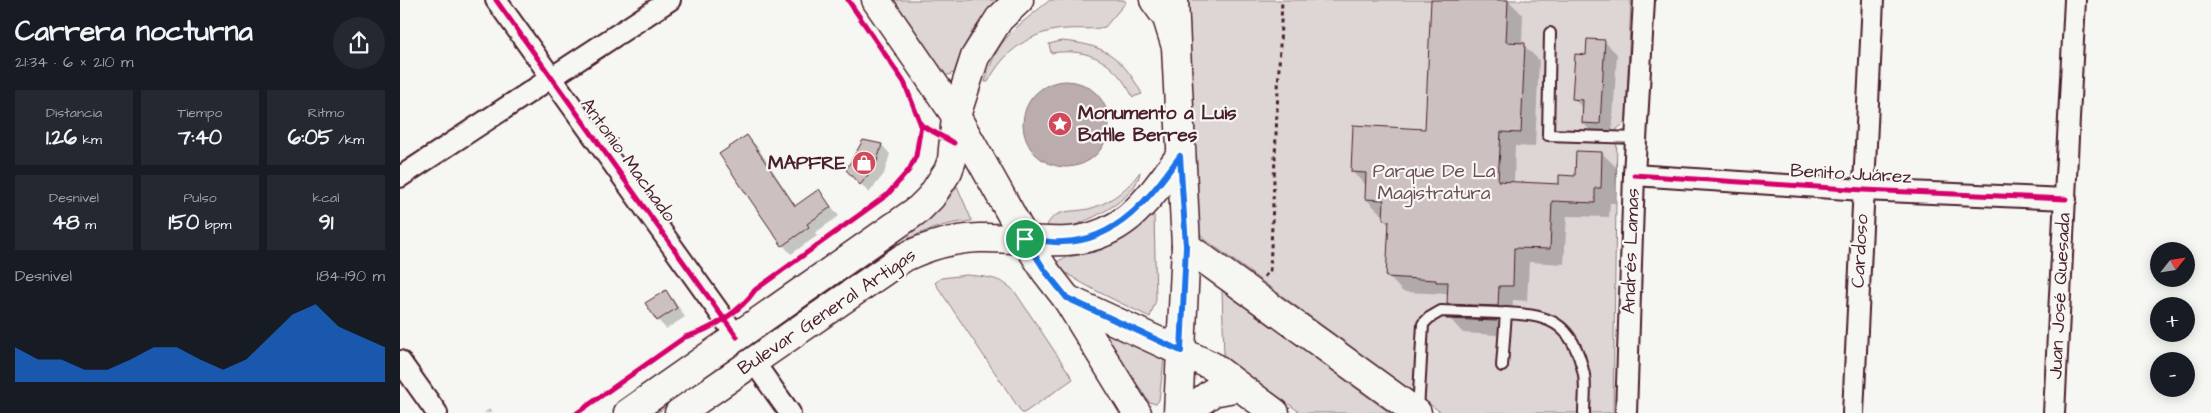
<!DOCTYPE html>
<html lang="es">
<meta charset="utf-8">
<style>
:root{--surface:#171b24;--page:#242831;--text:#f1f3f6;--muted:#9ea1a6;--accent:#1a73e8}
body{margin:0;font-family:"Architects Daughter",sans-serif;background:var(--page);color:var(--text);height:100vh;display:flex;flex-direction:column;font-size:19px;white-space:nowrap}
*{box-sizing:border-box;margin:0}
p{font-size:16px;color:var(--muted)}
.icon{flex:none;width:28px;height:28px;fill:none;stroke:currentColor;stroke-width:2;stroke-linecap:round;stroke-linejoin:round}
.map{position:relative;flex:1;overflow:hidden}
.sheet{display:flex;flex-direction:column;background:var(--surface);width:400px}
.sheet>*{flex:none}
.needle{width:32px;rotate:60deg}
.tools{position:absolute;left:1750px;top:242px;display:grid;gap:10px}
.tools a{display:grid;place-items:center;width:45px;height:45px;border-radius:50%;background:var(--surface);box-shadow:0 2px 12px #0003;font-size:25px}
.pin{position:absolute;display:grid;place-items:center;width:42px;height:42px;color:#fff;margin:-21px;border:2px solid #fff;border-radius:50%;box-shadow:0 1px 5px #0007}
.round{display:grid;place-items:center;flex:none;width:52px;height:52px;border-radius:26px;background:var(--page)}
.summary{display:flex;align-items:center;justify-content:space-between;height:85px;padding:0 15px}
h1{font-size:28px;font-weight:700;line-height:38px}
.figures{display:grid;grid-template-columns:repeat(3,1fr);gap:8px;height:85px;padding:5px 15px}
.figures div{display:grid;align-content:center;border-radius:0px;background:var(--page);text-align:center}
.figures b{font-size:21px;font-weight:700}
.figures small{font-size:14px;font-weight:400}
.figures p{font-size:14px}
.chart{height:140px;padding:10px 15px}
.chart p{display:flex;justify-content:space-between}
.chart svg{width:100%;height:90px;margin-top:5px;fill:var(--accent);opacity:.7}
main{display:flex;flex:1;min-height:0}
.map>svg:first-child{display:block}
.green{fill:#ddd6d5;stroke:#947a80}
.water{fill:#bbadae;stroke:#8e747a}
.shadow{fill:#0003}
.building{fill:#ccc1c0;stroke:#4a1f2b}
.lines{fill:none;stroke-linecap:round;stroke-linejoin:round}
.lane-casing{stroke:#4a1f2b;stroke-width:14}
.street-casing{stroke:#4a1f2b;stroke-width:24}
.secondary-casing{stroke:#4a1f2b;stroke-width:31}
.primary-casing{stroke:#4a1f2b;stroke-width:31}
.path{stroke:#4a1f2b;stroke-width:3;stroke-dasharray:4 4;stroke-linecap:butt}
.lane{stroke:#f6f6f2;stroke-width:10}
.street{stroke:#f6f6f2;stroke-width:20}
.secondary{stroke:#f6f6f2;stroke-width:28}
.primary{stroke:#f6f6f2;stroke-width:28}
.cycleway-casing{stroke:#f6f6f2;stroke-width:8}
.cycleway{stroke:#d6006c;stroke-width:5}
.route-casing{stroke:#fff;stroke-width:10}
.route{stroke:#1a73e8;stroke-width:6}
.labels{text-anchor:middle;dominant-baseline:central;stroke-width:4.5;stroke-linejoin:round;paint-order:stroke}
.poi-label{font-size:19px;font-weight:bold;fill:#4a1f2b;stroke:#f6f6f2;text-anchor:start}
.street-label{font-size:19px;fill:#4a1f2b;stroke:#f6f6f2}
.park-label{font-size:19px;fill:#6f4d56;stroke:#f6f6f2}
</style>
<main>
<section class="sheet">
<div class="summary"><div><h1>Carrera nocturna</h1><p>21:34 · 6 × 210 m</p></div><a class="round"><svg class="icon" aria-label="share" viewBox="0 0 24 24"><path d="M12 15V3M7 8l5-5 5 5M5 13v7h14v-7"/></svg></a></div>
<div class="figures">
<div><p>Distancia</p><b>1.26<small> km</small></b></div>
<div><p>Tiempo</p><b>7:40</b></div>
<div><p>Ritmo</p><b>6:05<small> /km</small></b></div>
</div>
<div class="figures">
<div><p>Desnivel</p><b>48<small> m</small></b></div>
<div><p>Pulso</p><b>150<small> bpm</small></b></div>
<div><p>kcal</p><b>91</b></div>
</div>
<div class="chart"><p><span>Desnivel</span>184–190 m</p>
<svg viewBox="0 0 160 44" preserveAspectRatio="none"><path d="M0 44V27L10 33L20 33L30 38L40 38L50 33L60 27L70 27L80 33L90 38L100 33L110 22L120 11L130 6L140 17L150 22L160 27V44z"/></svg>
</div>
</section>
<div class="map">
<svg width="1811" height="413" viewBox="0 0 1811 413">
<rect width="100%" height="100%" fill="#f6f6f2"/>
<filter id="ink" filterUnits="userSpaceOnUse"><feTurbulence type="fractalNoise" baseFrequency=".02" numOctaves="2"/><feDisplacementMap in="SourceGraphic" scale="10" xChannelSelector="R" yChannelSelector="G"/><feConvolveMatrix kernelMatrix="1 2 1 2 8 2 1 2 1" color-interpolation-filters="sRGB"/></filter>
<g filter="url(#ink)">
<g class="green">
<path d="M491 0H601L573 30 562 50 554 73 545 76Z"/>
<path d="M650 0H724L726 2 705 27C692 30 680 28 667 29 632 30 603 52 588 82H585C597 37 616 28 650 0Z"/>
<path d="M789 0H1231L1226 122 1217 129 1213 413H1042L803 238 796 226Z"/>
<path d="M661 41C703 44 722 56 742 94L733 97C715 63 691 47 651 53L649 44Z"/>
<path d="M740 172C737 197 697 217 675 225 667 228 657 228 648 228L647 225C657 206 677 214 695 207 714 200 728 188 740 172Z"/>
<path d="M557 186 572 221C516 224 472 260 428 291 398 313 368 334 338 356L336 353 528 217 549 198Z"/>
<path d="M752 213 754 215 756 300 750 317C734 309 659 276 656 262 667 255 687 255 701 250 720 242 737 227 752 213Z"/>
<path d="M567 275C586 277 601 277 615 292L673 379 624 413H622L535 283 541 278Z"/>
<path d="M822 290 990 413H901L824 357Z"/>
<path d="M708 332 764 360 759 400 756 404 749 402 705 337Z"/>
<path d="M322 363 324 366 257 413H251Z"/>
</g>
<circle class="water" cx="666" cy="124" r="43"/>
<g class="shadow">
<path d="M1032 0H1108L1123 15 1122 44 1139 60 1135 147 1115 146 1114 183 1160 185 1176 177 1202 153 1217 168 1215 203H1210L1209 217 1167 216 1164 264 1129 262 1127 301 1113 300 1112 321 1096 320 1112 336 1063 333 1050 319 1064 320 1048 304 1049 294 1003 292 988 276 990 226 984 220V214H981L966 199 967 186 952 172 1026 130Z"/>
<path d="M1204 41 1217 54 1212 136 1195 135 1183 123 1184 109 1174 99 1187 56Z"/>
<path d="M347 137 356 145 396 206 419 191 439 216 415 233 417 236 391 254 383 245Z"/>
<path d="M464 141 482 145 490 154 484 174 469 193 461 184Z"/>
<path d="M266 292 274 300 285 317 266 329 258 320Z"/>
<path d="M89 409 93 413H84Z"/>
</g>
<g class="building">
<path d="M1031 0H1108L1106 42 1125 43 1121 133 1101 132 1098 181 1159 184V175L1175 176 1176 151 1202 152 1201 188H1195V203L1152 201 1150 249 1114 248 1113 286H1099L1098 306 1047 304 1048 282H1036V280L986 277 989 221 983 220 984 200 965 199 966 173 951 172 953 125 1025 129Z"/>
<path d="M1187 39 1205 40 1200 124 1182 123 1183 100 1172 99 1175 54 1186 55Z"/>
<path d="M347 135 395 206 419 189 431 207 407 224 409 227 382 246 319 154Z"/>
<path d="M463 140 482 144 476 165 460 185 446 170Z"/>
<path d="M266 290 277 308 257 321 245 303Z"/>
<path d="M1046 318 1097 320V321L1046 319Z"/>
</g>
<g class="lines">
<g class="lane-casing">
<g id="lane">
<path d="M1150 33 1148 135 1236 138"/>
<path d="M1102 366 1106 313"/>
<path d="M1018 411 1023 324 1029 318 1041 311C1060 312 1079 312 1098 313 1148 314 1173 320 1184 375 1186 387 1184 401 1184 413"/>
</g>
</g>
<g class="street-casing">
<g id="street">
<path d="M96 0 337 337"/>
<path d="M1234 175 1463 190 1666 199"/>
<path d="M0 177 270 0"/>
<path d="M0 361 37 413"/>
<path d="M353 361 390 413"/>
<path d="M1226 413 1234 175 1244 0"/>
<path d="M1453 413 1473 0"/>
<path d="M1654 413 1675 0"/>
</g>
</g>
<g class="secondary-casing">
<g id="secondary">
<path d="M774 0 776 43"/>
<path d="M667 299 737 413"/>
<path d="M228 413 519 209 531 197 548 171 552 160 556 116 575 57 599 19 619 0"/>
<path d="M279 413 503 258C527 246 552 239 579 238 634 236 681 256 729 217 749 200 765 177 780 156"/>
<path d="M778 413 786 246"/>
</g>
</g>
<g class="primary-casing">
<g id="primary">
<path d="M476 0 556 116 625 239 646 272 667 299 812 366 875 413"/>
<path d="M754 0 767 18 776 47 786 246 1017 413"/>
<path d="M785 413 813 392 839 387"/>
</g>
</g>
<path class="path" d="M864 277 870 270 882 0"/>
<use href="#lane" class="lane"/>
<use href="#street" class="street"/>
<use href="#secondary" class="secondary"/>
<use href="#primary" class="primary"/>
<g class="cycleway-casing">
<g id="cycleway">
<path d="M96 0 337 337"/>
<path d="M448 0 504 82 521 125 554 143"/>
<path d="M1234 175 1463 190 1666 199"/>
<path d="M177 413 285 337C311 330 340 312 355 290L487 195 509 170 516 156 521 125"/>
</g>
</g>
<use href="#cycleway" class="cycleway"/>
</g>
</g>
<g class="lines" filter="url(#ink)">
<g class="route-casing">
<path id="route" d="M780 156 786 246 781 351 667 298 646 272 625 239C637 240 651 243 663 242 718 241 751 196 780 156Z"/>
</g>
<use href="#route" class="route"/>
</g>
<defs>
<g id="sight-disc" transform="scale(1.25)"><circle r="9.5" fill="#d1495b" stroke="#f6f6f2"/><path d="M0-6L1.8-2.2L6-1.7L2.9 1.2L3.7 5.4L0 3.3L-3.7 5.4L-2.9 1.2L-6-1.7L-1.8-2.2Z" fill="#fff"/></g>
<g id="shop-disc" transform="scale(1.25)"><circle r="9.5" fill="#d1495b" stroke="#f6f6f2"/><path d="M-5-2.5h2.3a2.7 3.5 0 0 1 5.4 0H5L5.5 6h-11ZM-1.5-2.5h3a1.5 2.3 0 0 0-3 0Z" fill="#fff"/></g>
</defs>
<g fill-rule="evenodd">
<use href="#sight-disc" x="660" y="124"/>
<use href="#shop-disc" x="464" y="163"/>
</g>
<g class="labels">
<g class="poi-label">
<text x="678" y="113">Monumento a Luis<tspan x="678" dy="22">Batlle Berres</tspan></text>
<text x="446" y="163" text-anchor="end">MAPFRE</text>
</g>
<g class="street-label">
<text transform="translate(228 160) rotate(54)">Antonio Machado</text>
<text transform="translate(1451 174) rotate(3)">Benito Juárez</text>
<text transform="translate(1231 251) rotate(-88)">Andrés Lamas</text>
<text transform="translate(1460 251) rotate(-87)">Cardoso</text>
<text transform="translate(1660 296) rotate(-87)">Juan José Quesada</text>
<text transform="translate(427 312) rotate(-34)">Bulevar General Artigas</text>
</g>
<g class="park-label">
<text x="1034" y="171">Parque De La<tspan x="1034" dy="22">Magistratura</tspan></text>
</g>
</g>
</svg>
<div class="tools">
<a><svg class="needle" viewBox="-14 -14 28 28"><path d="M0-13l5 13h-10z" fill="#e53935"/><path d="M0 13l5-13h-10z" fill="#9ea1a6"/></svg></a>
<a>+</a>
<a>−</a>
</div>
<div class="pin" style="left:625px;top:239px;background:#1e9e55"><svg class="icon" aria-label="arrive" viewBox="0 0 24 24"><path d="M6 21V4h12l-3 4 3 4H6"/></svg></div>
</div>
</main>
